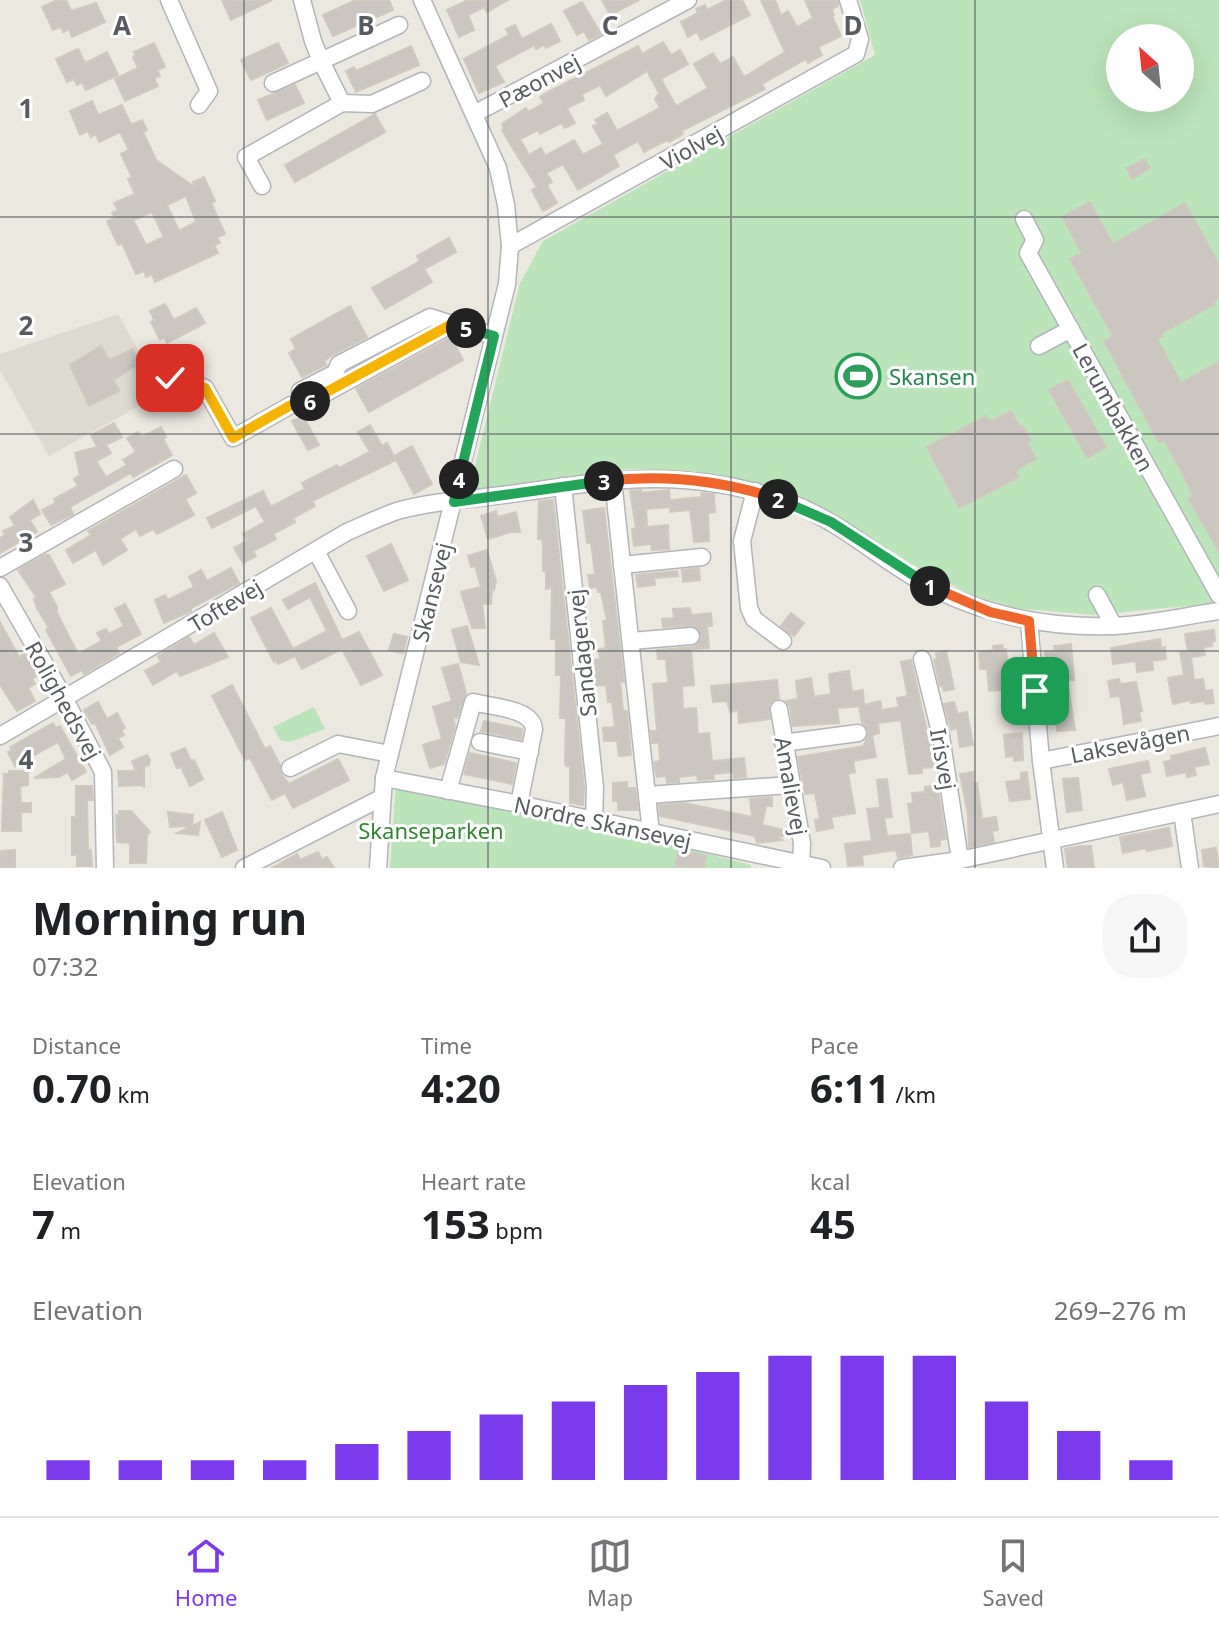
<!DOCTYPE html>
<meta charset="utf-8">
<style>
:root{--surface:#fff;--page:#f6f6f6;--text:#202124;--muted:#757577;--line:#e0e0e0;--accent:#7c3aed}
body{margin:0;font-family:"Noto Sans",sans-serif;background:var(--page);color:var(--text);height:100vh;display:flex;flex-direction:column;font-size:30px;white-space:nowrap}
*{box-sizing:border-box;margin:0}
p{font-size:26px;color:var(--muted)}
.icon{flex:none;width:44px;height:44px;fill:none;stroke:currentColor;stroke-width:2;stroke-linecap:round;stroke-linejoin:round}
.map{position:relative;height:868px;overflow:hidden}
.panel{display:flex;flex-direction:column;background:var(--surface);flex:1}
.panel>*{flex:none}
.needle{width:52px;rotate:333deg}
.fabs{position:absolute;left:1106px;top:24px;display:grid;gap:16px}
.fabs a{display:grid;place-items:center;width:88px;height:88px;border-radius:50%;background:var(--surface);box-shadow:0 8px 32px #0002;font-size:40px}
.pin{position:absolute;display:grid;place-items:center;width:68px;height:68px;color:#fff;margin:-34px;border-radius:16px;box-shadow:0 4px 12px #0006}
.km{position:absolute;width:40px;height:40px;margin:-20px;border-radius:50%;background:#222;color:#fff;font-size:22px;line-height:40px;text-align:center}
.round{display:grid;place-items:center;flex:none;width:84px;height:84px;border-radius:32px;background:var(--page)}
.headline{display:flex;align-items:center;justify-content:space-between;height:136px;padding:0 32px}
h1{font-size:44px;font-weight:700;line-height:60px}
.stats{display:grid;grid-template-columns:repeat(3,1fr);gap:12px;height:136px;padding:8px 32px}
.stats div{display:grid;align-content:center}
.stats b{font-size:40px;font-weight:700}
.stats small{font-size:22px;font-weight:400}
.stats p{font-size:22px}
.chart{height:224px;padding:16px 32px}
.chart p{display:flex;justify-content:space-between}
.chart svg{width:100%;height:144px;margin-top:8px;stroke:var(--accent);stroke-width:6}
.dock{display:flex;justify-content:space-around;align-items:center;height:112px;border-top:2px solid var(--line);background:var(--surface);font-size:22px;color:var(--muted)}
.dock a{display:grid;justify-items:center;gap:4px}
.dock .on{color:var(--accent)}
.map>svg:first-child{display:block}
.education{fill:#dddad0}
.green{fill:#bce4ba;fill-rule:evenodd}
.building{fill:#cbc6c0;stroke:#d0c9bd;stroke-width:2;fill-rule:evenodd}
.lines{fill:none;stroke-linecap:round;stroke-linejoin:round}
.minor-casing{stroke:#b2b6ba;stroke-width:19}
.minor{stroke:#fff;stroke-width:16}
.split-1-casing{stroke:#fff;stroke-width:16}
.split-2-casing{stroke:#fff;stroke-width:16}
.split-3-casing{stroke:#fff;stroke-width:16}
.split-4-casing{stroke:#fff;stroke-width:16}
.split-5-casing{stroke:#fff;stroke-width:16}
.split-6-casing{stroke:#fff;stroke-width:16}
.split-7-casing{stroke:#fff;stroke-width:16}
.split-1{stroke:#f0652b;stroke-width:10}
.split-2{stroke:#22a559;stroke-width:10}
.split-3{stroke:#f0652b;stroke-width:10}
.split-4{stroke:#22a559;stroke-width:10}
.split-5{stroke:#22a559;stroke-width:10}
.split-6{stroke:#f5b400;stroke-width:10}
.split-7{stroke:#f5b400;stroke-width:10}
.grid{fill:none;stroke:#585c60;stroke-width:2;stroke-opacity:0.55}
.labels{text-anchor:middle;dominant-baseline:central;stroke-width:6;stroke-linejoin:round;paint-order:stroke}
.street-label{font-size:22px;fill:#585c60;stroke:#fff}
.leisure-label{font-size:22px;fill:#27864d;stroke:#fff;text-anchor:start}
.park-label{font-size:22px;fill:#348335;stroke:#fff}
.grid-label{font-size:26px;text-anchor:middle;font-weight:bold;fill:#585c60;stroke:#fff;stroke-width:6;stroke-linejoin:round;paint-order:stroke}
</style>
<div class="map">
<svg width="1219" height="868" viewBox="0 0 1219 868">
<rect width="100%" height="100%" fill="#ebe8df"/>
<path class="education" d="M118 314 162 393 49 456 0 370V354Z"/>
<g class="green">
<path d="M860 0H1219V603L1094 615 1014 608 970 594 911 564 822 508 767 485 694 471 625 469 475 490 470 486 520 283 543 241 875 55ZM1120 38H1180V98H1120Z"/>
<path d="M314 707 325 729 290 742 280 740 273 727Z"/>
<path d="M396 784 559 815 751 865V868H390Z"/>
</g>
<g class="building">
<path d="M57 0H66L71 11 96 3 105 22 72 37 69 29 63 32 61 27 53 30 42 7Z"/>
<path d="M222 0H272L231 20Z"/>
<path d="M356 0H389L393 10 333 36 323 15Z"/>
<path d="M468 0H508L487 12 484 7 468 15 474 30 459 37 447 10Z"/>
<path d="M602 0H639L610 15Z"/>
<path d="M726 0H742L750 15 701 40 697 32 688 37 681 22 698 13 696 9 705 5 707 10Z"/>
<path d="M761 0H775L781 15 788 11 797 27 813 18 805 0H837L838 6 832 9 834 15 832 16 841 36 818 47 822 55 808 63 806 59 762 84 765 89 681 131 683 134 669 142 667 140 644 152 638 141 613 155 619 166 578 190 563 164 546 173 552 182 547 185 557 203 543 211 532 190 537 187 510 144 502 130 504 129 502 124 526 108 528 112 544 103 540 97 546 93 638 46 642 54 663 42 671 55 680 50 688 64 661 79 676 106 708 88 694 64 713 53 720 64 733 57 744 77 785 52ZM647 71 659 93 655 99 660 108 617 131 607 113 595 120 598 124 593 126 603 144 583 155 574 140 545 156 541 148 529 155 520 139 538 130 540 134 561 123 565 128 575 123 567 108 584 100 582 94 600 85 606 96Z"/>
<path d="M582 2 601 34 589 40 584 31 577 35 564 11Z"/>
<path d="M551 24 560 41 546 48 544 45 536 49 534 45 495 66 504 82 479 93 464 59 509 35 506 29 515 25 522 39Z"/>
<path d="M154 43 165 67 157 70 160 76 154 78 158 86 125 101 115 79 138 68 133 57 136 55 134 52Z"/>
<path d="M278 43 288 63 251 80 241 60Z"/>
<path d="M411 46 419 65 356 92 346 71 354 67 356 71Z"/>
<path d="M78 49 85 63 107 52 118 75 86 90 82 82 77 85 74 79 67 82 56 59Z"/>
<path d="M295 85 304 103 267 120 258 100Z"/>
<path d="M92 101 98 115 122 105 131 125 142 120 147 130 143 132 156 160 196 188 193 182 204 177 215 201 211 203 225 234 217 237 220 243 214 245 218 253 155 282 152 274 146 277 144 271 136 274 122 243 118 245 107 221 115 218 112 213 118 210 114 203 135 194 128 179 132 177 121 154 129 150 120 132 99 142 96 134 91 137 88 131 80 135 70 111ZM186 196 196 222 179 231 167 205ZM152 212 164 237 146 245 133 220Z"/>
<path d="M375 114 385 132 295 182 285 165Z"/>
<path d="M1145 159 1150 168 1132 179 1127 168Z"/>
<path d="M1090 202 1113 244 1185 203 1219 264V298L1213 302 1215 304 1162 333 1163 336 1157 339 1181 383 1219 362V552L1189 499 1193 496 1182 473 1164 440 1159 443 1104 341 1113 336 1070 259 1082 253 1062 217Z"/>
<path d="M449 238 456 252 424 269 432 282 385 309 372 288 420 261 417 256Z"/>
<path d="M165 304 174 320 196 308 205 323 167 343 164 337 160 340 151 322 154 320 150 311Z"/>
<path d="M350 306 367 337 334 354 324 361 326 365 302 377 289 353 296 349 291 339Z"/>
<path d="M451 337 463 360 369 412 356 389Z"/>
<path d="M101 346 109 360 133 349 140 363 113 380 119 391 89 406 70 365Z"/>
<path d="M1068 380 1106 447 1087 458 1049 390Z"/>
<path d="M1011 411 1017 422 1022 428 1023 426 1031 440 1027 442 1036 459 1016 470 1019 477 959 508 927 447 986 416 990 422Z"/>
<path d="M303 416 319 445 308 450 292 421Z"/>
<path d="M114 423 122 437 106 445 111 453 96 461 106 477 127 465 123 460 136 452 127 438 138 432 142 437 161 427 166 437 163 439 172 455 133 477 131 473 70 507 73 514 51 525 42 510 56 503 54 499 78 486 74 479 80 475 75 453 97 447 91 435Z"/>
<path d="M370 425 382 446 387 443 396 460 312 501 315 506 293 518 295 522 273 534 276 539 253 551 256 556 243 563 234 548 247 541 243 534 265 522 256 506 212 528 207 518 263 491 271 507 305 489 302 483 337 465 339 468 370 452 358 432Z"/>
<path d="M412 446 432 484 414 494 394 456Z"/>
<path d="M186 475 196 493 185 499 194 515 157 534 153 529 140 536 136 529 120 539 127 550 103 565 96 550 73 563 66 550 91 535 88 531Z"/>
<path d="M641 490V493L669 490 670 500 702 497 701 493 714 494 715 512 708 513 709 541 694 542 690 510 670 512V507L646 509 647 527 668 525 669 549 652 550 651 544 634 546 632 529 636 528 630 491Z"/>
<path d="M33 500 40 514 30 520 37 532 0 553V538L5 535 3 531 15 526 10 517Z"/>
<path d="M553 500 584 787 583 805 570 803V766H566L565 761 566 718H560L561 675H556V639H551L552 588 546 589V571H543V545L542 539H538L539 501Z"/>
<path d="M604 508 624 682H620L623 711H627L631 755 619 756 617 741H604L603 728 615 727 612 702H608L606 685 595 686 593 660 600 659 599 649 606 648 603 621H607L601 592H598L597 587 590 588 588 575H595L591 542 587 543 583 511Z"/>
<path d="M496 511 498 517 516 512 520 532H511L488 539 481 516Z"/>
<path d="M391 544 408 580 384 591 367 556Z"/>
<path d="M487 550 496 581 494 590 492 589 491 604H482L485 628H472L461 592 481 587 475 566 471 567 468 556Z"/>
<path d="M45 555H49L65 584 49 592 57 607V613L78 654 102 641 97 633 106 629 109 634 124 626 115 609 125 604 141 634 116 647 119 653 84 674 82 670 71 676 46 630 49 628 37 608 34 599 37 598 18 570Z"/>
<path d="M231 568 239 583 191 608V611L164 623 155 600 165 595 168 600 194 587 189 577 201 570 207 581Z"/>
<path d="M699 568 700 580 683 582 682 570Z"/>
<path d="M677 571 678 576 654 578 655 585 638 587 636 575Z"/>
<path d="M315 583 342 640 359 632 382 675 361 685 342 649 302 669 295 656 278 664 276 660 274 662 251 618 271 608 293 649 327 631 310 597 288 609 283 600Z"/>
<path d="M690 608 691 615 711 613 712 626H707L709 648 691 649 694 685 682 686 683 709 696 708 698 734 709 733 712 761 744 758 746 777 734 778 733 772 713 774 714 779 698 780 697 775 679 777V782L667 783 666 776 657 777 656 774 654 762 660 761 659 743H652L651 731H657L653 684 668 683 666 659H658L657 650 693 647 698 644 702 636 695 626 663 627 662 619 674 618 673 609Z"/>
<path d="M791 613 804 623 794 636 781 626Z"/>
<path d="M0 622 19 657 26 653 38 675 32 679 35 684 28 688 35 701 17 711 0 685Z"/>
<path d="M467 626 479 665 461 662 452 630Z"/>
<path d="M1214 630 1215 641 1212 642V646L1204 647 1205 655 1191 657 1194 680 1203 679 1205 691 1212 690 1214 703 1205 704V701L1191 703V700L1173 704 1168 678 1184 675 1180 652 1188 651 1185 634Z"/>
<path d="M214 633 228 657 180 676 177 671 153 685 145 671 161 662 158 656 189 637 194 645Z"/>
<path d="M394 634 407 637 403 653 389 650Z"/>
<path d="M1160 639 1161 648 1165 647 1166 659 1152 661 1153 670 1137 672 1136 661 1113 664 1111 648Z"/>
<path d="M1071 644 1074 680H1067L1075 730 1057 731 1055 685H1052L1050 661H1046L1045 652 1055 651 1054 646Z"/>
<path d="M1002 645 1003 649H1006L1010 689 989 691 987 669H980L979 652 994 650 993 646Z"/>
<path d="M946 651 954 689 944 691 942 685 940 686 934 660 937 659 936 653Z"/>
<path d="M911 660 935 767 922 768V773L909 774 901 720 878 723 879 733 872 735 876 757 853 761 855 772 848 774 855 813 831 817 833 828 817 831 815 820 820 819 815 793 805 794 798 757 864 746 869 731 862 723 859 706H862L837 708 839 723 793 726 790 707 786 701 798 699 796 681 811 678 814 697 831 694 829 674 849 671 852 692 863 690 864 705 880 701 882 710 899 707 897 698 908 696 901 662Z"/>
<path d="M458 664 466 693 457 718 453 717 455 726 444 764 430 768 423 745 442 739 433 707 452 701 442 668Z"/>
<path d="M1119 679 1120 684 1136 682 1142 711 1139 712 1141 721 1124 724 1120 696 1111 697 1108 681Z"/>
<path d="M777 680 779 698 769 704 770 719 739 723 738 710 730 712 727 701 713 702 711 686Z"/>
<path d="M232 685 265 749 270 746 280 765 281 774 289 784 338 759 349 780 293 808 285 793 272 800 250 758 245 760 212 696Z"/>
<path d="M98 702 107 719 117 713 125 728 121 730 124 735 118 738 123 747 110 755 95 723 92 724 84 710Z"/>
<path d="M954 702 958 714 967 712 973 745 960 747 957 728 951 730 944 704Z"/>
<path d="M484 721 522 729 521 739 481 731Z"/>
<path d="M53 723 56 728 60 726 86 772 72 780 68 772 58 777 34 778 66 759 58 742 15 766 8 752 12 750 10 747Z"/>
<path d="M1022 733 1023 760 1014 761V756L1006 757 1004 735Z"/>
<path d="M185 748 191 761 194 760 203 779 190 786 181 767 177 768 171 754Z"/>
<path d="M1205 748 1209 764 1194 767 1196 775 1187 777 1186 772 1167 776 1164 762 1172 760 1171 756Z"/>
<path d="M470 753 516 763 512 784 464 774Z"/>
<path d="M147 755 150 760 149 765 144 767V788L143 785 119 786 118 771H136L132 761Z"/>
<path d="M1148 761 1150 772 1140 774 1145 796 1127 800 1123 782 1113 785 1109 769Z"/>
<path d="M9 771H28V785L20 786 21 803H31V812H21V831H2L4 774H9Z"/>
<path d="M973 772 974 783H977L982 819 996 817 998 830 992 831 994 842 969 847 968 815 960 774Z"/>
<path d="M1027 772 1030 799 1010 801 1006 782 1021 780V773Z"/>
<path d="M1078 778 1082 810 1067 812 1063 779Z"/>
<path d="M887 779 892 817 884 818 887 836 910 834 912 855 898 858 896 850 862 855 863 865 848 866 845 844 872 841 867 809 880 808 877 780Z"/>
<path d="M627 782V788H635L638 810H618V801H613V783Z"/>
<path d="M937 785 946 839 940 840V846L931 847 929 831 912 833 908 804 913 803 912 793 925 792V787Z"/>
<path d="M76 786H92L93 800H87L88 850H91L92 866H77V855H72V817H76Z"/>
<path d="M772 797V806H766L762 825 789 831 790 835 776 837 782 840 757 843 755 836 660 816 659 805 684 803 752 817 750 799Z"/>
<path d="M119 811H131L150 832 147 835 146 863H130V843L117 842 116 815H119Z"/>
<path d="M168 812 193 815 192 826 200 822 198 835 177 833 192 826 170 827Z"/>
<path d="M222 812 237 850 222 857 205 820Z"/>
<path d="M1169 828 1172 846 1147 851 1146 848 1123 853 1120 837Z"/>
<path d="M1080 846H1091L1094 868H1068L1065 849Z"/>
<path d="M1216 848 1219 868 1204 866 1202 850Z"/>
<path d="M15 850V868H1L0 851Z"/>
<path d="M679 850 706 856 704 868 675 866Z"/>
<path d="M318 852 322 860 327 857 334 868H272L297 854 300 860Z"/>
</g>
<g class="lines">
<g class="minor-casing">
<g id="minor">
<path d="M169 0 209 91 199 105"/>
<path d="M273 83 321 61 313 41 302 0"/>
<path d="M342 103 372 104 422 81"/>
<path d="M474 114 688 0"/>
<path d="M262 186 246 157 342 103 321 61 399 25"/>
<path d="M1024 219 1035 240 1028 253 1219 595"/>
<path d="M510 246 856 54 860 39 848 0"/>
<path d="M1039 346 1071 329"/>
<path d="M170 378 205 388 233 438 291 405H304L452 324 494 336"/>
<path d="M304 405 300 391 335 373 339 364 430 317 452 324"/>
<path d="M613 480 651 833"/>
<path d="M563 486 595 787 594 820"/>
<path d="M755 491 742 541 749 608 754 619 783 641"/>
<path d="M316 551 348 611"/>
<path d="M622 565 702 557"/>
<path d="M0 568 174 469"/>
<path d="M0 586 62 694 103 772 105 868"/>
<path d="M1097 595 1114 626"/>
<path d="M1029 621 1041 761 1055 868"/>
<path d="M631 641 691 636"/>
<path d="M922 659 941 736 960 860"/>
<path d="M779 709 802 843 801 864"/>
<path d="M0 736 347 532C363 525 380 517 397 511 433 501 473 499 511 494 614 479 689 466 791 503 839 521 876 556 920 581 979 614 1043 628 1111 626 1147 625 1184 616 1219 611"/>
<path d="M480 742 530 752"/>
<path d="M783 743 858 733"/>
<path d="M1041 761 1219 726"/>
<path d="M290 768 338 744 390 754"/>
<path d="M384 778 519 804 822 868"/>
<path d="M448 791 473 702C491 707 532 708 534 729L519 804"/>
<path d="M647 795 790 785"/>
<path d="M1182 812 1190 868"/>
<path d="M244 868 381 798"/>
<path d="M378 868 384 778 507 284 510 246 506 205 498 168 422 0"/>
<path d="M902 868 960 860 1219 804"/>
</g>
</g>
<use href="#minor" class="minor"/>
</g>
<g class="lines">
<g class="split-1-casing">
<path id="split-1" d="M930 586 990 612 1029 621 1035 691"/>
</g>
<g class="split-2-casing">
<path id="split-2" d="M778 499 831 522 930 586"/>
</g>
<g class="split-3-casing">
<path id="split-3" d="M604 481C664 474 721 480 778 499"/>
</g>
<g class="split-4-casing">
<path id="split-4" d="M459 479 454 502 604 481"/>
</g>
<g class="split-5-casing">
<path id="split-5" d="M459 479 494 336 466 328"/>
</g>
<g class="split-6-casing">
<path id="split-6" d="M310 401 452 324 466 328"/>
</g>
<g class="split-7-casing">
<path id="split-7" d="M170 378 205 388 233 438 291 405H304L310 401"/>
</g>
<use href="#split-1" class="split-1"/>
<use href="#split-2" class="split-2"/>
<use href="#split-3" class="split-3"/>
<use href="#split-4" class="split-4"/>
<use href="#split-5" class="split-5"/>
<use href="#split-6" class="split-6"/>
<use href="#split-7" class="split-7"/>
</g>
<path class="grid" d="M244 0V868M488 0V868M731 0V868M975 0V868M0 217H1219M0 434H1219M0 651H1219"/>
<defs>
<g id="stadium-ring" transform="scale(2.3)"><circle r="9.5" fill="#fff" stroke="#2e9e5b" stroke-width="1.5"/><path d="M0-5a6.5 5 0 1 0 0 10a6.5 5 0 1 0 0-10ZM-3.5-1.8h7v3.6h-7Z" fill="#2e9e5b"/></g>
</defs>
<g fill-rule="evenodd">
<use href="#stadium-ring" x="858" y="376"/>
</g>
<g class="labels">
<g class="street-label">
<text transform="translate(539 80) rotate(-28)">Pæonvej</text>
<text transform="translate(691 147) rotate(-29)">Violvej</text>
<text transform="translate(1114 407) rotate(61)">Lerumbakken</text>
<text transform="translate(431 592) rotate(-76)">Skansevej</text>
<text transform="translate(225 605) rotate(-31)">Toftevej</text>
<text transform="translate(581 653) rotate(-96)">Sandagervej</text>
<text transform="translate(64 700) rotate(61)">Rolighedsvej</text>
<text transform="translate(1130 743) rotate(-11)">Laksevågen</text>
<text transform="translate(944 759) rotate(80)">Irisvej</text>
<text transform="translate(792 786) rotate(80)">Amalievej</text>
<text transform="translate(603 822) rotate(12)">Nordre Skansevej</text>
</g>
<g class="leisure-label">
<text x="889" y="376">Skansen</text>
</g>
<g class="park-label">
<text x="431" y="830">Skanseparken</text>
</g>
</g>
<g class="grid-label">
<text x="122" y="35">A</text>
<text x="366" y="35">B</text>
<text x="610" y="35">C</text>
<text x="853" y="35">D</text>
<text x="26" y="118">1</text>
<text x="26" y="335">2</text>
<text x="26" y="552">3</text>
<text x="26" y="769">4</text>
</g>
</svg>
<div class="fabs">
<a><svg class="needle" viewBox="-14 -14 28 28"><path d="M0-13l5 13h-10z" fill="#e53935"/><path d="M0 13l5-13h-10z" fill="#757577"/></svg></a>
</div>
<div class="pin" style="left:1035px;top:691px;background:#1e9e55"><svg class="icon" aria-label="arrive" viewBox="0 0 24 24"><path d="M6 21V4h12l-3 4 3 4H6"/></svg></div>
<div class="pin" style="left:170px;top:378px;background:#d93025"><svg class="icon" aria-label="check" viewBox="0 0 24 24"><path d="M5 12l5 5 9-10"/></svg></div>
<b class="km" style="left:930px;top:586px">1</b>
<b class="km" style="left:778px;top:499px">2</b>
<b class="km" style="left:604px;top:481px">3</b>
<b class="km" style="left:459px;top:479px">4</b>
<b class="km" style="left:466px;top:328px">5</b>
<b class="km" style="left:310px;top:401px">6</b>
</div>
<section class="panel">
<div class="headline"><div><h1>Morning run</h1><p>07:32</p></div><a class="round"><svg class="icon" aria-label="share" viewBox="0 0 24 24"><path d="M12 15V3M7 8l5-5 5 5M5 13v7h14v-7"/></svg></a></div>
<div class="stats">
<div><p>Distance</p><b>0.70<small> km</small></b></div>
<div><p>Time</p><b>4:20</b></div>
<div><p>Pace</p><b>6:11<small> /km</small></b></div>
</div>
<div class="stats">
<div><p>Elevation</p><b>7<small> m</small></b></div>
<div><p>Heart rate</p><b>153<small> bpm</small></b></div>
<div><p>kcal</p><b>45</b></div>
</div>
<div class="chart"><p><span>Elevation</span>269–276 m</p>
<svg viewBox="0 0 160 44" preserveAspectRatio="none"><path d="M5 44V38M15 44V38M25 44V38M35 44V38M45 44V33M55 44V29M65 44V24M75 44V20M85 44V15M95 44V11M105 44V6M115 44V6M125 44V6M135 44V20M145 44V29M155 44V38"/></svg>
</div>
</section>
<nav class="dock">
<a class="on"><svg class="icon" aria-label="home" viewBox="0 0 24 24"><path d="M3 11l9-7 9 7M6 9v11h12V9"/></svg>Home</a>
<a><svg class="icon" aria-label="map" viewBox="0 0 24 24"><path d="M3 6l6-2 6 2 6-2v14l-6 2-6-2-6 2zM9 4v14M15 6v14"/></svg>Map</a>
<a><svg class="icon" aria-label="saved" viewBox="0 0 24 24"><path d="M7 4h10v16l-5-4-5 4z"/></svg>Saved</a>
</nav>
